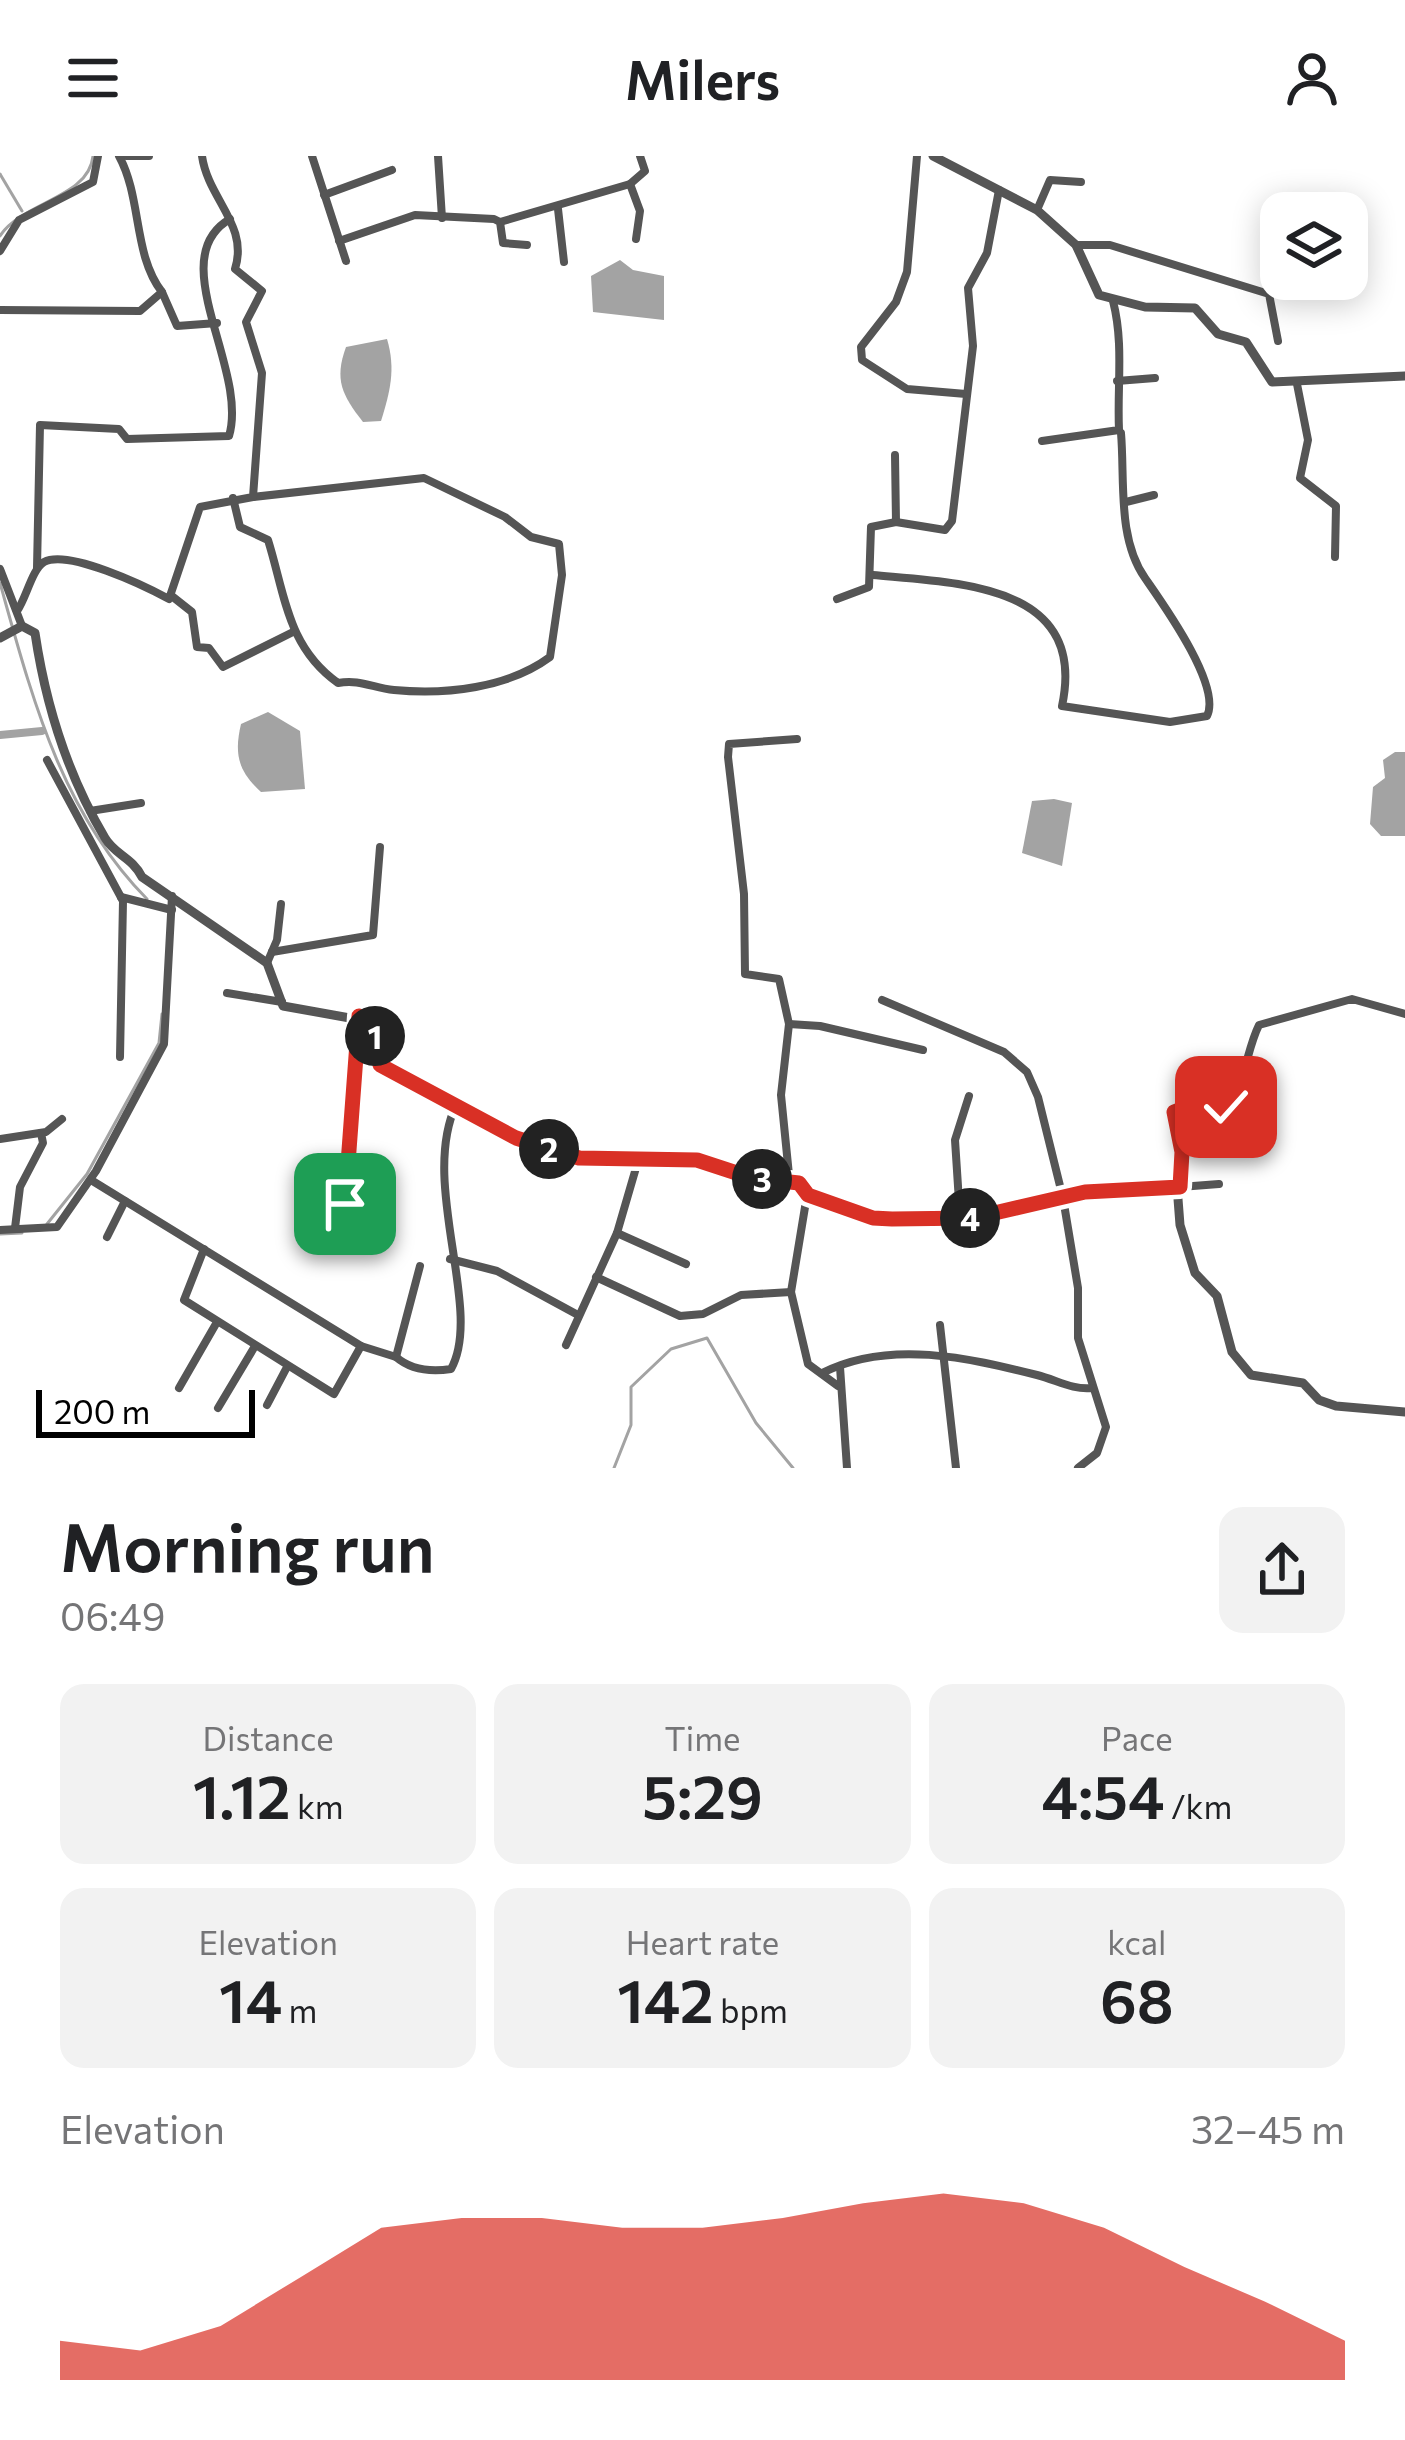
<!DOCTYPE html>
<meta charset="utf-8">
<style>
:root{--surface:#fff;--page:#f2f2f2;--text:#202124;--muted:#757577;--accent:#d93025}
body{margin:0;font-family:Commissioner,sans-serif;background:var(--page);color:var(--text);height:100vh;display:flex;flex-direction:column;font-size:45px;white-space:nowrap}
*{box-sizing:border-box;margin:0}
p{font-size:39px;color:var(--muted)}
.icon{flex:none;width:66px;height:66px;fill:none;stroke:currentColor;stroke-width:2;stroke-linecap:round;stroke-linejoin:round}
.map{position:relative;height:1312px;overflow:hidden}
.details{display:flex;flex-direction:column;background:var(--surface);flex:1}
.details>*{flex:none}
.tools{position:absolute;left:1260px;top:36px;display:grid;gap:24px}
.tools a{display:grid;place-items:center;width:108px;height:108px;border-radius:24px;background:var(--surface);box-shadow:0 6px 30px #0003;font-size:60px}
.scale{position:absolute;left:36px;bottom:30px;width:219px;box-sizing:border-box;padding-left:12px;border:6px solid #000;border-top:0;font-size:33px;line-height:42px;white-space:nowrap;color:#000;-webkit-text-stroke:9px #fff;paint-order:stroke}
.pin{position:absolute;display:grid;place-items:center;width:102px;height:102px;color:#fff;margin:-51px;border-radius:24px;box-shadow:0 6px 18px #0006}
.km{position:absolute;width:60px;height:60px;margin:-30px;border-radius:50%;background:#222;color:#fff;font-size:33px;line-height:60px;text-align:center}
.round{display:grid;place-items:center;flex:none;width:126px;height:126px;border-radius:24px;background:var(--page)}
.summary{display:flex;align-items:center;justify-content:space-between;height:204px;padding:0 60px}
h1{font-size:66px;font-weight:600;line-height:90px}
.metrics{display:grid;grid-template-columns:repeat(3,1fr);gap:18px;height:204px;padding:12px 60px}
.metrics div{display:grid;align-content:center;border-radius:24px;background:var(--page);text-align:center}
.metrics b{font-size:60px;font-weight:600}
.metrics small{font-size:33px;font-weight:400}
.metrics p{font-size:33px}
.chart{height:336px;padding:24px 60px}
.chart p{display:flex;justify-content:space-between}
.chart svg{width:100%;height:216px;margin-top:12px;fill:var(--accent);opacity:.7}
header{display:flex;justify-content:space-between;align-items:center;height:156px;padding:0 60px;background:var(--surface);font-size:54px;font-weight:600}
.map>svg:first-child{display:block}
.water{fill:#a3a3a3}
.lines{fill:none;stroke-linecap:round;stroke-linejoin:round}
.stream{stroke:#a3a3a3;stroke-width:3}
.canal{stroke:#a3a3a3;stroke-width:8}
.minor{stroke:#555;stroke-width:8}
.tertiary{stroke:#555;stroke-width:9}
.route-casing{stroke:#fff;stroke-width:24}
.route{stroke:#d93025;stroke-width:15}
</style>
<header><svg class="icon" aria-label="menu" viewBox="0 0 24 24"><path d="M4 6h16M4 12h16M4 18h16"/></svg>Milers<svg class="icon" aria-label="person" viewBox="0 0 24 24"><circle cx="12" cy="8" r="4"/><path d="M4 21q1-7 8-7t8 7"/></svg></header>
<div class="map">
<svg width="1405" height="1312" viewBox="0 0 1405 1312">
<rect width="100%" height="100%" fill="#fff"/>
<g class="water">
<path d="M620 104 633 114 664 120V164L593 156 591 120Z"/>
<path d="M387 183C396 213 390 236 381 265L363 266C342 239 334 224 346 191Z"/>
<path d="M268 556 300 575 305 633 261 636C238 615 234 598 241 568Z"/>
<path d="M1395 596H1405V680H1381L1370 668 1373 631 1385 622 1383 604Z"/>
<path d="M1054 643 1072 647 1062 710 1022 697 1032 645Z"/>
</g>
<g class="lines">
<g class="stream">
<path d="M0 18 22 55"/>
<path d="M0 80C22 46 89 42 93 0"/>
<path d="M0 427C32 541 61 656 147 743"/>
<path d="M47 1068 87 1018 159 887 162 858"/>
<path d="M0 1078 22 1077"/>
<path d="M614 1312 631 1269V1231L671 1193 707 1182 756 1267 793 1312"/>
</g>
<path class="canal" d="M0 579 42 575"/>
<g class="minor">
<path d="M126 0H149"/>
<path d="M312 0 346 105"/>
<path d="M438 0 442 62"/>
<path d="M917 0 907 116 896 146 861 191 862 204 907 233 966 238"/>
<path d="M630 28 640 55 636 83"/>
<path d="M324 39 392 14"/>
<path d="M558 53 564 106"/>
<path d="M1037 54 1050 24 1081 26"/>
<path d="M500 66 630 28 645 15 640 0"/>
<path d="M339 85 415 59 494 63 500 66 503 87 527 89"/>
<path d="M1076 89H1110L1269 138 1278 185"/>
<path d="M0 95 19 64 93 26 98 0"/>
<path d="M162 136 177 170 217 167"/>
<path d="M0 154 140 155 162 136C133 99 142 42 119 0"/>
<path d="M1117 225 1155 222"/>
<path d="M1297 228 1308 284 1300 322 1336 350 1335 401"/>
<path d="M1042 285 1119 274C1117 229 1124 188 1113 145"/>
<path d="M895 299 896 366"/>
<path d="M233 342 240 371 268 384C285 438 287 491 338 527 360 523 373 532 394 534 446 539 508 532 550 501L562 419 559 388 531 381 505 361 424 322 253 341"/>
<path d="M1126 346 1154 339"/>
<path d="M37 412 40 269 119 273 127 283 229 280C249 213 162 102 230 63"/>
<path d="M0 413 22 470"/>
<path d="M873 419C959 427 1088 428 1062 550L1170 566 1207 560C1222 530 1163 448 1145 422 1117 382 1125 324 1121 277"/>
<path d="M173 441 192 456 197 491 209 492 223 511 293 476"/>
<path d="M837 443 869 431 871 371 896 366 945 374 952 365 973 190 968 132 987 97 999 34"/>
<path d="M17 455C26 443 32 413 44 406 68 393 145 430 169 443L200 351 253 341 262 217 246 166 262 135 235 113C249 69 208 43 202 0"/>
<path d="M797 583 729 588 728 601 744 738 745 818 779 823 789 868 781 939 789 1019 798 1026"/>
<path d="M47 604 123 745 120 901"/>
<path d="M90 655 141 647"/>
<path d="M121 741 172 754"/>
<path d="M272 796 373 779 380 691"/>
<path d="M267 807 277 784 281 748"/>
<path d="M227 837 282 846"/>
<path d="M882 844 1004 896 1027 916 1038 941 1063 1042 1078 1132V1182L1106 1271 1097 1297 1078 1312"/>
<path d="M789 868 820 870 923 894"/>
<path d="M0 983 46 976 62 963"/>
<path d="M91 1024 361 1190 334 1238 184 1144 204 1093"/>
<path d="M1219 1028 1180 1031 1182 996 1175 955 1187 951 1211 960C1247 941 1243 901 1259 869L1352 843 1405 858"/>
<path d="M807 1039 791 1136 808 1208 838 1230"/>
<path d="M345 1048 359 862"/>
<path d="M960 1061 955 984 969 940"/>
<path d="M15 1072 20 1031 43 987 41 977"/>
<path d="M0 1074 57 1071 96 1015 164 888 172 740"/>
<path d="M617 1077 686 1108"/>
<path d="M107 1081 125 1045"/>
<path d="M450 1103 497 1115 578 1159"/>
<path d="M596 1121 680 1160 703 1158 741 1139 791 1136"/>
<path d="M940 1169 956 1312"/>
<path d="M566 1189 617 1077 638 1005"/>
<path d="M361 1190 396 1201 420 1110"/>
<path d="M396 1201C411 1214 431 1216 451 1213 484 1154 419 1028 456 949"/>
<path d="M840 1211 847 1312"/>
<path d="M822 1217C889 1183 969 1202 1037 1219 1057 1224 1072 1234 1092 1232"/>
<path d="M179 1232 217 1166"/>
<path d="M267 1249 287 1211"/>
<path d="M218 1252 255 1190"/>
</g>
<g class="tertiary">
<path d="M933 0 1037 54 1076 89 1099 139 1145 151 1195 152 1218 178 1246 186 1272 226 1405 220"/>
<path d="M0 482 22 470 35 477C46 551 67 618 105 682 115 699 132 701 142 721L267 807 283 850 372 866 380 909 516 982 579 1002 697 1004 752 1022 799 1027 808 1039 873 1062 892 1063 973 1062 1085 1036 1177 1030 1180 1069 1195 1117 1217 1140 1232 1196 1251 1219 1303 1227 1319 1244 1336 1250 1405 1256"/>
</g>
</g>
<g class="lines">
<g class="route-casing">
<path id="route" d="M345 1048 359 860 372 866 380 909 516 982 579 1002 697 1004 752 1022 799 1027 808 1039 873 1062 892 1063 973 1062 1085 1036 1180 1031 1182 996 1174 956 1187 951 1211 959 1226 951"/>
</g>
<use href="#route" class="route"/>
</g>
</svg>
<div class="tools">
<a><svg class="icon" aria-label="layers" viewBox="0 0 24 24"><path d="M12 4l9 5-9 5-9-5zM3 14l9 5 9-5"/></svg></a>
</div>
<div class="scale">200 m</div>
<div class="pin" style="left:345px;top:1048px;background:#1e9e55"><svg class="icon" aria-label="arrive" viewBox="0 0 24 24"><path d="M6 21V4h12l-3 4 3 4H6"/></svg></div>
<div class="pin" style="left:1226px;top:951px;background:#d93025"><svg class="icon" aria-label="check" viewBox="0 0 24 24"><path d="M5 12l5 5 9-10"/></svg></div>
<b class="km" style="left:375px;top:880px">1</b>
<b class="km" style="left:549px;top:993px">2</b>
<b class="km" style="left:762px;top:1023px">3</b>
<b class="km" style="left:970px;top:1062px">4</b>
</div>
<section class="details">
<div class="summary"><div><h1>Morning run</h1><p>06:49</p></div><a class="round"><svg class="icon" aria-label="share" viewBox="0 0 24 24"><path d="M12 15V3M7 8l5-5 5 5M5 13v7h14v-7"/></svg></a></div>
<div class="metrics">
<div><p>Distance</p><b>1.12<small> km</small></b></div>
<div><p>Time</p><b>5:29</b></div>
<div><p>Pace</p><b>4:54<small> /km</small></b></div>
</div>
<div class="metrics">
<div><p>Elevation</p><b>14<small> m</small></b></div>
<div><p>Heart rate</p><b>142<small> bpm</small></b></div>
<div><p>kcal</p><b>68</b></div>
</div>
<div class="chart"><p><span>Elevation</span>32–45 m</p>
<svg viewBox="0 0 160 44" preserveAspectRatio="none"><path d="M0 44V36L10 38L20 33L30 23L40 13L50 11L60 11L70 13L80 13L90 11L100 8L110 6L120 8L130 13L140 21L150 28L160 36V44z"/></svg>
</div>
</section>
